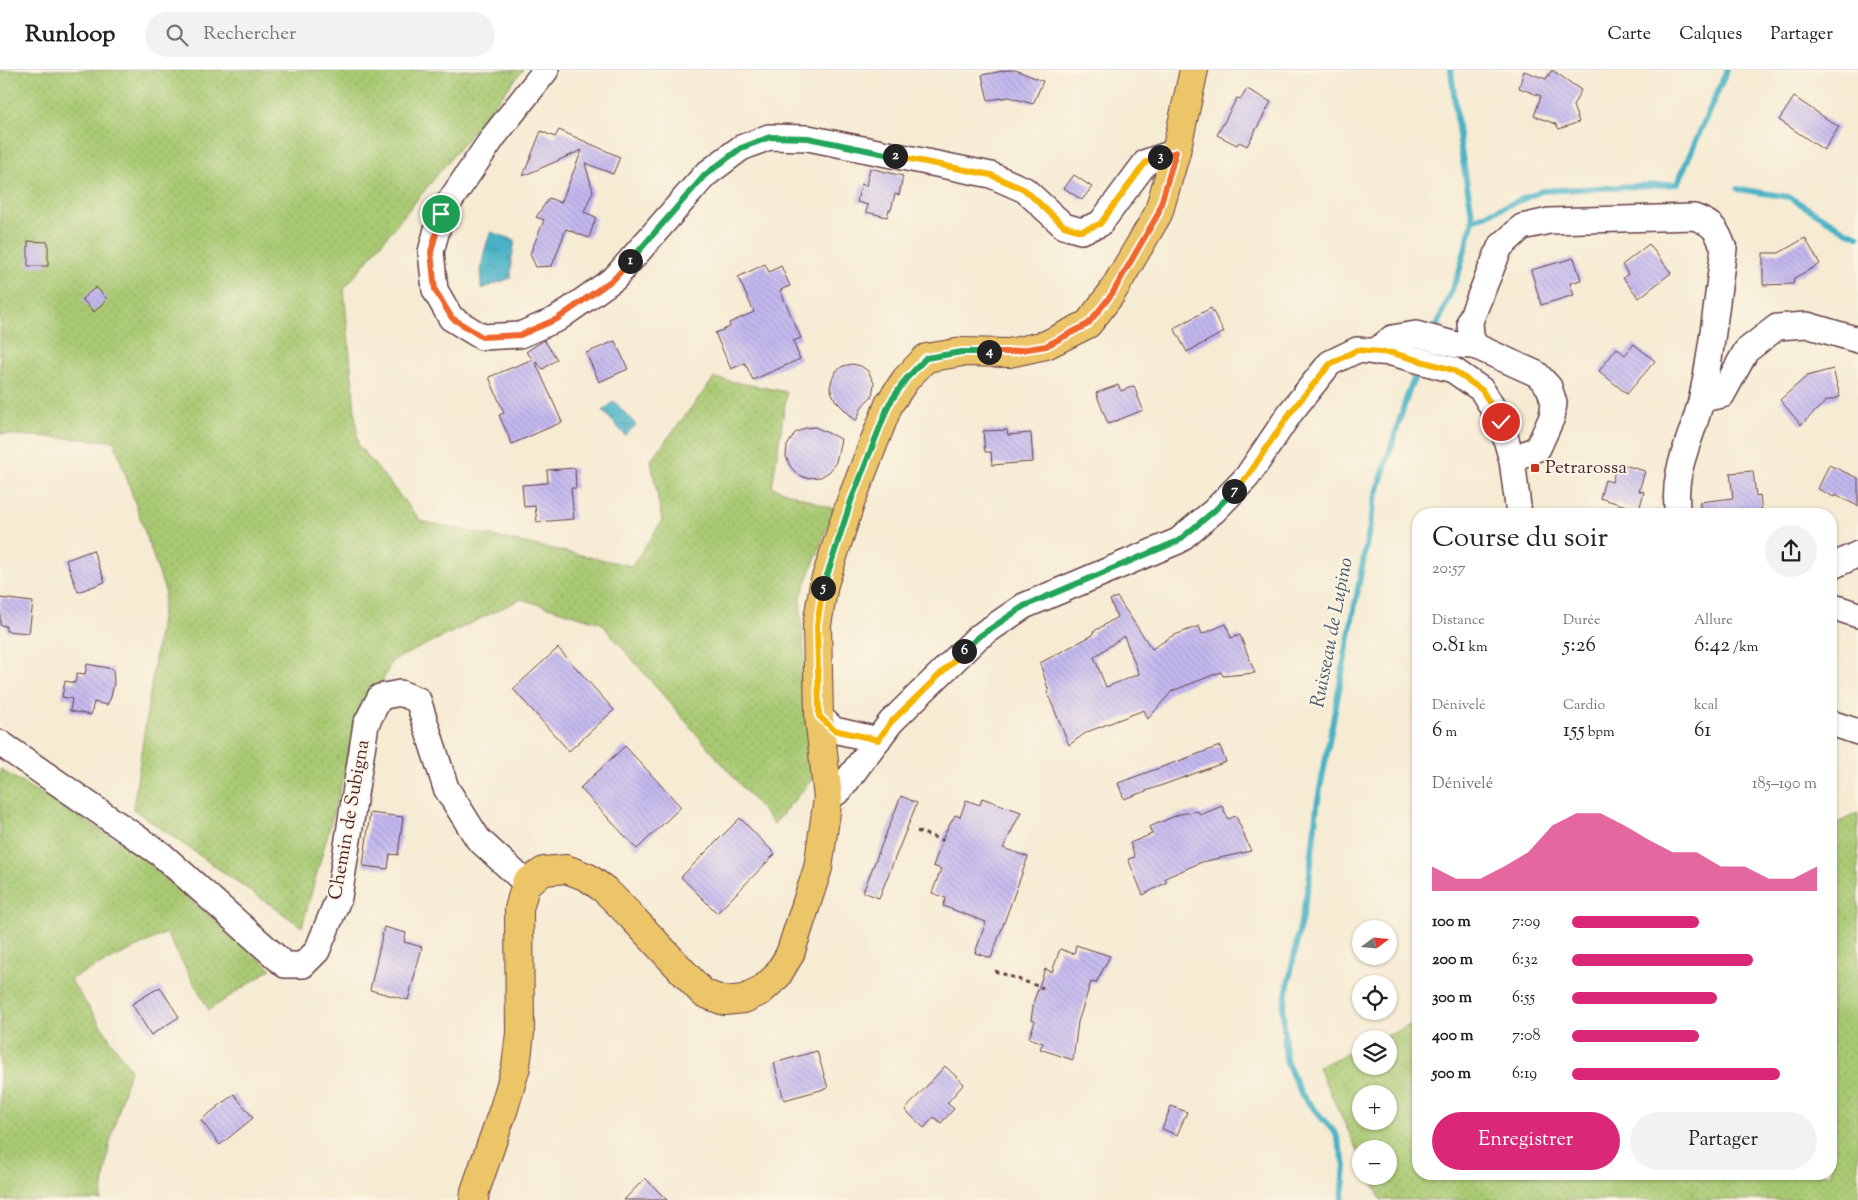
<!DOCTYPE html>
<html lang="fr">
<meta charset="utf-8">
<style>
:root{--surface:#fff;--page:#f2f2f2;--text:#222;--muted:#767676;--line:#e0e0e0;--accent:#db2777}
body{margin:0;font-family:"Sorts Mill Goudy",serif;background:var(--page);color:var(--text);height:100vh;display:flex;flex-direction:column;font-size:19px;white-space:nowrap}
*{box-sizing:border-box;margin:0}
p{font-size:16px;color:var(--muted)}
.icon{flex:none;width:28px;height:28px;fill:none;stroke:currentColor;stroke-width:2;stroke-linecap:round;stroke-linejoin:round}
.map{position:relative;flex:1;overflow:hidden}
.panel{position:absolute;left:1412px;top:438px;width:425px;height:672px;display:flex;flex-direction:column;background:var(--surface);border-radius:20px;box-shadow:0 1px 4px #0004}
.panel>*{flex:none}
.needle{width:32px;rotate:74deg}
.controls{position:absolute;left:1352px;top:850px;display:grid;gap:10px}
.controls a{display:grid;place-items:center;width:45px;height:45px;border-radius:50%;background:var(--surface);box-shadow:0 1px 4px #0004;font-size:25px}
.pin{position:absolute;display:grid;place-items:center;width:42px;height:42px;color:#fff;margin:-21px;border:2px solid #fff;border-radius:50%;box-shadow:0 1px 5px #0007}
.km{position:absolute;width:25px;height:25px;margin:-12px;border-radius:50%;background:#222;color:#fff;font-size:14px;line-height:25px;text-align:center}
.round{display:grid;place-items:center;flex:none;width:52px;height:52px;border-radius:26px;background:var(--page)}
.overview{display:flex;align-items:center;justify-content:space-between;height:85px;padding:0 20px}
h1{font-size:28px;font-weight:600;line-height:38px}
.figures{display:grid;grid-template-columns:repeat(3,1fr);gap:8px;height:85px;padding:5px 20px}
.figures div{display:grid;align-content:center}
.figures b{font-size:21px;font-weight:600}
.figures small{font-size:14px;font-weight:400}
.figures p{font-size:14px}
.chart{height:140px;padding:10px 20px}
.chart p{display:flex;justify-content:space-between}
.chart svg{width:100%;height:90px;margin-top:5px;fill:var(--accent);opacity:.7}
.cta{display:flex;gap:10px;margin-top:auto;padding:10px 20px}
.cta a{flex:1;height:58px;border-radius:30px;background:var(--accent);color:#fff;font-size:20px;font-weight:600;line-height:58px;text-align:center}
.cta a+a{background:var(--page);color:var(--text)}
ul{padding:0 20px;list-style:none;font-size:16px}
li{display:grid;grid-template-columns:80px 60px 1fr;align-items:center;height:38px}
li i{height:12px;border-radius:6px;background:var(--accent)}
header{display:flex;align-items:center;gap:30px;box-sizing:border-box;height:70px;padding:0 25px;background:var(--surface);border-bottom:1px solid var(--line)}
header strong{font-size:24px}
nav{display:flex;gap:28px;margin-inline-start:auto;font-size:18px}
.search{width:350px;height:45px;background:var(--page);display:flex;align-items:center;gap:12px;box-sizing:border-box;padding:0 18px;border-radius:28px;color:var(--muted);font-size:19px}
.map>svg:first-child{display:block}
.grass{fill:url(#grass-dots);stroke:#79744e;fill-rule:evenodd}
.water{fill:url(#water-ripples);stroke:#496878}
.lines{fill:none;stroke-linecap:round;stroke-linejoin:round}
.stream{stroke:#48b2c6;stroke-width:6}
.building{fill:url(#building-back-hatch);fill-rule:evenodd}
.minor-casing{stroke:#643e44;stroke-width:28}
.major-casing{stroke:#643e44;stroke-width:30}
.path{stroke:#643e44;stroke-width:3;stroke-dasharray:4 4;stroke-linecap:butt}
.minor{stroke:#fff;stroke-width:25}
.major{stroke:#edc569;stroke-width:28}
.split-1-casing{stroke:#fff;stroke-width:10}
.split-2-casing{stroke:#fff;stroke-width:10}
.split-3-casing{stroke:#fff;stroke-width:10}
.split-4-casing{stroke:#fff;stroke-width:10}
.split-5-casing{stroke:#fff;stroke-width:10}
.split-6-casing{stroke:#fff;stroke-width:10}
.split-7-casing{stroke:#fff;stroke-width:10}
.split-8-casing{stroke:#fff;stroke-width:10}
.split-1{stroke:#f0652b;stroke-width:6}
.split-2{stroke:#22a559;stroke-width:6}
.split-3{stroke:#f5b400;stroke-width:6}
.split-4{stroke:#f0652b;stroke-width:6}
.split-5{stroke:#22a559;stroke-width:6}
.split-6{stroke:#f5b400;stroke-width:6}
.split-7{stroke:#22a559;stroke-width:6}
.split-8{stroke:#f5b400;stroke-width:6}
.poi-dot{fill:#c8321e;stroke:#fcf5e5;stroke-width:2}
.labels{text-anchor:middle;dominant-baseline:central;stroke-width:4;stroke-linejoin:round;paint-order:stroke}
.poi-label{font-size:19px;fill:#4a1f2b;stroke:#fcf5e5;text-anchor:start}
.street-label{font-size:19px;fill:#4a1f2b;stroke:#fcf5e5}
.water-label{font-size:20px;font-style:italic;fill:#495a69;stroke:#fcf5e5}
</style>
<header>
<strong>Runloop</strong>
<div class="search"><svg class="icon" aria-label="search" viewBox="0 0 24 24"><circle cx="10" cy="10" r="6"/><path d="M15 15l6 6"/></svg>Rechercher</div>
<nav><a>Carte</a><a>Calques</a><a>Partager</a></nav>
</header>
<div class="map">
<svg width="1858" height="1130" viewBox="0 0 1858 1130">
<defs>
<pattern id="grass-dots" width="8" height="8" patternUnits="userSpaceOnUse" patternTransform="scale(1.25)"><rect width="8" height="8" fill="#a8c972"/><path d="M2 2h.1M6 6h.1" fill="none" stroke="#92ac63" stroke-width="1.8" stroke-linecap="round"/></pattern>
<pattern id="water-ripples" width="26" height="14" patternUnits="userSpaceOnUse" patternTransform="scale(1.25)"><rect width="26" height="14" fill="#48b2c6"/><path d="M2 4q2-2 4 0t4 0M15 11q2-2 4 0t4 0" fill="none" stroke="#3e90a1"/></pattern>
<pattern id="building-back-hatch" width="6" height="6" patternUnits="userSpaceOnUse" patternTransform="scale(1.25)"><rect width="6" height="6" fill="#c3b8ef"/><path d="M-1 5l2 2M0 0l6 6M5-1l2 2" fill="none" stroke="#a99ecd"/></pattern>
</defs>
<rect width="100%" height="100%" fill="#fcf5e5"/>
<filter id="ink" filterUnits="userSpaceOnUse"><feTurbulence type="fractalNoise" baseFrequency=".02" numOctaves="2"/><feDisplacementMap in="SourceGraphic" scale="10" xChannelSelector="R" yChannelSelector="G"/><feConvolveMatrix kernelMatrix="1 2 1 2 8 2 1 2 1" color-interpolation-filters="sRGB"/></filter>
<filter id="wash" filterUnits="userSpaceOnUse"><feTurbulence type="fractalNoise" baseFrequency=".0096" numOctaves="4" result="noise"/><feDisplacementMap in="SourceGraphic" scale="20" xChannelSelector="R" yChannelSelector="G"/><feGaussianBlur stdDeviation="1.12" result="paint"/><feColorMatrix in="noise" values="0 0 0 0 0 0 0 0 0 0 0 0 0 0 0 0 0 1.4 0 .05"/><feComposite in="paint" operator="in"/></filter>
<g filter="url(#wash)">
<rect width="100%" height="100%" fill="#f6ebd3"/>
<g class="grass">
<path d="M0 0H523L344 219 358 375 421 451 632 496 662 451 651 390 714 308 787 322 772 417 834 439 800 529 814 707 774 754 601 553 521 529 392 591 352 677 302 857 133 739 165 521 114 371 0 364Z"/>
<path d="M0 699 135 781 271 899 209 940 166 863 70 909 130 999 109 1076 101 1130H0Z"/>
<path d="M1858 743V1130H1383L1380 1129 1370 1106H1389V1079H1361V1088L1318 997 1361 977V996H1389V969H1380L1419 951V1104H1831V756ZM1361 1024H1389V1051H1361Z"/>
</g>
<g class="water">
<path d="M491 162 515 170 511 193V208L481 219C480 198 483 181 491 162Z"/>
<path d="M614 331 636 355 625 365 603 341Z"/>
</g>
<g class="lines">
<g class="stream">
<path d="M1738 119 1789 127 1846 161 1858 166"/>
<path d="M1473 150 1542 121 1677 114 1727 0"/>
<path d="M1434 263 1459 202 1473 150 1460 74 1451 0"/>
<path d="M1342 1130 1345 1095 1336 1064 1301 1024 1286 991 1283 940 1309 812 1317 735 1375 429 1408 323 1420 295"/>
</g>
</g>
<g id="blocks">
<g class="building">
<path d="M1008 0H1015L1043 11 1033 34 1009 27 988 30 982 5Z"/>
<path d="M1552 0 1581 20 1573 36 1579 52 1559 59 1556 54 1534 46 1541 26 1519 18 1524 1 1546 9Z"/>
<path d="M1247 19 1271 32 1247 76 1239 72 1237 75 1217 65 1237 28 1241 29Z"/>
<path d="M1794 27 1839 57 1824 80 1779 50Z"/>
<path d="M559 60 620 87 613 104 585 93 593 121 584 142 596 147 589 168 566 159 552 196 536 197 530 184 544 150 536 147 549 128 561 133 582 80 523 106 541 61 555 67Z"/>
<path d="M870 98 903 106 899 125 895 124 891 140H889L887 147 866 142 868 135 857 132 861 114 866 116Z"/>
<path d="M1074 105 1092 117 1082 130 1064 118Z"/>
<path d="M1805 168 1820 194 1794 208 1793 214 1763 215V183H1779Z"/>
<path d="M28 171 48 172V196H28Z"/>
<path d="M1649 174 1671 203 1639 228 1623 208 1628 204 1622 195Z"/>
<path d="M1574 188 1581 210 1570 213 1574 225 1541 235 1531 200Z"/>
<path d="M765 194 769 202 781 196 790 216 780 220 801 268 793 271 800 289 753 310 745 293 731 299 715 263 730 257 729 253 754 242 738 207Z"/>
<path d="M96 217 107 229 94 242 82 229Z"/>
<path d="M1211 238 1224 262 1187 282 1174 258Z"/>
<path d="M544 270 557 289 543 299 535 291 562 352 512 374 499 345 504 343 489 307 533 289 526 282Z"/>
<path d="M615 271 628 299 599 312 586 283Z"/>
<path d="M1634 274 1655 291 1627 324 1599 301 1617 278 1625 285Z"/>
<path d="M852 294 861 296 868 301 874 313 872 326 863 335 856 351 835 330 830 318 832 309 836 301 843 296Z"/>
<path d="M1833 299 1840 327 1826 331 1801 355 1780 330 1807 306Z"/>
<path d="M1118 315 1121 321 1134 316 1143 340 1108 354 1096 323Z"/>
<path d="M815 357 841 369 836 392 830 401 821 407 806 408 797 404 790 396 786 386 787 376 795 363 805 358Z"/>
<path d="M1007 360 1008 365 1031 363 1033 392 992 395 991 382H985L983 361Z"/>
<path d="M1617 393 1645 401 1639 421 1644 422 1639 440 1600 428 1605 410 1612 412Z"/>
<path d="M1829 395 1858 408V436L1835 425 1834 427 1818 419Z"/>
<path d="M575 398 576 418H571L574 449 537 452 535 436 524 437 522 415 548 413 547 400Z"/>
<path d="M1753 401 1756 426 1760 425 1762 444H1700V432L1733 428 1730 403Z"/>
<path d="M93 480 105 512 78 522 66 490Z"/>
<path d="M1117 527 1152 579 1172 566 1199 556 1202 564 1226 554 1231 568 1240 565 1255 603 1223 606 1221 602 1172 621 1148 649 1144 640 1087 662 1069 675 1047 622H1049L1040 593 1093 565V562L1117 547 1110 530ZM1124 566 1139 604 1106 617 1094 587Z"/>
<path d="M0 528 33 532 29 563 6 561V556L0 555Z"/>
<path d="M558 578 614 640 569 681 513 619Z"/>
<path d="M87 594 113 599 114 613 111 627 107 635 94 632 91 645 70 641 72 629 62 627 65 611 75 613 77 603 85 604Z"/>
<path d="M625 676 681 737 637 779 580 718Z"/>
<path d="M1220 676 1226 692 1124 729 1118 713Z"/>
<path d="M901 726 917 733 879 828 863 822Z"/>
<path d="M982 728 1021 742 1003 778 1028 787 991 888 975 883 986 852 943 836 946 828 932 823 941 799 933 796 945 763 955 745 960 747 966 730 980 735Z"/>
<path d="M1222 736 1228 749 1236 746 1251 781 1202 792 1165 808 1167 812 1143 825 1128 789 1135 787 1130 773 1152 764 1149 757 1180 744 1198 741 1200 745Z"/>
<path d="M370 743 403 747 398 785 390 784 388 799 363 796Z"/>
<path d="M740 748 775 784 717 843 681 807Z"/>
<path d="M384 857 406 863 404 872 422 877 408 930 370 920Z"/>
<path d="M1076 875 1110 886 1096 913 1091 912 1078 952 1073 990 1040 979 1043 973 1029 968 1035 951 1031 950 1034 930 1045 899 1052 902 1060 879 1074 884Z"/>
<path d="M160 917 179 947 151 965 132 934Z"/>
<path d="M817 981 828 1018 784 1030 774 993Z"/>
<path d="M945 996 964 1014 947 1033 954 1039 941 1053 934 1047 924 1058 905 1040Z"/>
<path d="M234 1024 253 1048 220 1075 201 1050Z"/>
<path d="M1171 1036 1187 1042 1177 1065 1162 1059Z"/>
<path d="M645 1108 667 1130H624Z"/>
</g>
</g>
</g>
<g filter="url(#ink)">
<use href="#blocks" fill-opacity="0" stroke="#643e44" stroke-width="1"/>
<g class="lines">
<g class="minor-casing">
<g id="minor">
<path d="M546 0 494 66 441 144 431 182 435 220 451 248 482 267 520 265 557 249 615 208 705 105 741 78 769 67 808 68 991 105 1025 120 1064 156 1081 161 1100 154 1146 92 1176 82"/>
<path d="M1375 282 1392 268 1416 264 1457 275 1475 276"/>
<path d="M1703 324 1712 327 1722 325 1746 281 1777 257 1807 255 1858 270"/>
<path d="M1512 390 1538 378 1552 347 1554 333 1549 317 1537 304 1475 276 1471 266 1470 251 1500 177 1522 157 1549 151 1694 147C1714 154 1717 160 1724 179 1717 227 1713 275 1703 322 1695 365 1670 399 1678 444"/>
<path d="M1831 497 1858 484"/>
<path d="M1831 536 1858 545"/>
<path d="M819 646 834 660 878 670"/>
<path d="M1831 653 1858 662"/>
<path d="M0 673 162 785 285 895H303L317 881 339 827 366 654 380 627 400 623 418 630 446 718 478 769 526 813"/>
<path d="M828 728 840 720 891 652 977 568 1024 536 1178 471 1214 441 1247 407 1290 343 1330 293 1357 280 1392 283 1453 300 1482 320 1501 352 1512 390 1519 444"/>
</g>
</g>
<g class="major-casing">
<path id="major" d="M474 1130 475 1121 504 1038 516 997 520 963 519 839 526 813 544 801 566 799 587 807 605 820 629 844 703 923 724 931 744 929 761 921 777 906 790 884 818 798 828 728 819 646 817 555 824 514 851 431 889 334 906 309 926 288 962 282 1009 283 1046 275 1088 254 1111 224 1158 144 1176 82 1194 0"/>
</g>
<g class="path">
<path d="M917 761 947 772"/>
<path d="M995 901 1043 918"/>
</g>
<use href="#minor" class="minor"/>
<use href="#major" class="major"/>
</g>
</g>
<g class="lines" filter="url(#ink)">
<g class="split-1-casing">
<path id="split-1" d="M441 144 431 182 435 220 452 248 482 267 520 265 557 249 615 208 630 191"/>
</g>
<g class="split-2-casing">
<path id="split-2" d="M630 191 705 105 741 78 770 67 808 68 895 86"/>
</g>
<g class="split-3-casing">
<path id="split-3" d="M895 86 991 105 1025 120 1064 156 1081 161 1100 154 1146 92 1160 87"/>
</g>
<g class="split-4-casing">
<path id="split-4" d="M989 282H1009L1046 276 1088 254 1112 224 1158 144 1176 82 1160 87"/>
</g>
<g class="split-5-casing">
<path id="split-5" d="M823 518 851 431 889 334 906 309 926 288 962 282H989"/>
</g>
<g class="split-6-casing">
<path id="split-6" d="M823 518 817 555 819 646 834 660 878 670 891 652 964 581"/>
</g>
<g class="split-7-casing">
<path id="split-7" d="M964 581 977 568 1024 536 1178 471 1214 441 1234 421"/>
</g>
<g class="split-8-casing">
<path id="split-8" d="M1234 421 1247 407 1290 343 1330 294 1357 280 1392 283 1453 300 1482 320 1501 352"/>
</g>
<use href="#split-1" class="split-1"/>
<use href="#split-2" class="split-2"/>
<use href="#split-3" class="split-3"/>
<use href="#split-4" class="split-4"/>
<use href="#split-5" class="split-5"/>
<use href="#split-6" class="split-6"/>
<use href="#split-7" class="split-7"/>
<use href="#split-8" class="split-8"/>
</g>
<rect class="poi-dot" x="1530" y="393" width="10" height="10" rx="2.5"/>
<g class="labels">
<g class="poi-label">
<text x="1545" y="398">Petrarossa</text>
</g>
<g class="street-label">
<text transform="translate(350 750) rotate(-80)">Chemin de Subigna</text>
</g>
<g class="water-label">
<text transform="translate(1333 563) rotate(-79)">Ruisseau de Lupino</text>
</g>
</g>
</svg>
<div class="controls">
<a><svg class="needle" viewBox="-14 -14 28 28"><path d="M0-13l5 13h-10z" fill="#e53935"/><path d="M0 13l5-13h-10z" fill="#767676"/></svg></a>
<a><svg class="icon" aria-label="locate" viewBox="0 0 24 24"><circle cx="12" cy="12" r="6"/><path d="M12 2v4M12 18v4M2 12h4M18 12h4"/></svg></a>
<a><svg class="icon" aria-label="layers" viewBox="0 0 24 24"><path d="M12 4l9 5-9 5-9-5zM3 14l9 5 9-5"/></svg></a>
<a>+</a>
<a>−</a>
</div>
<div class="pin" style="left:441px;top:144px;background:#1e9e55"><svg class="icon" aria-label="arrive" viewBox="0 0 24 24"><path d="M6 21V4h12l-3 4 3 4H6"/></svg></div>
<div class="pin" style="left:1501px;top:352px;background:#d93025"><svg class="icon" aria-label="check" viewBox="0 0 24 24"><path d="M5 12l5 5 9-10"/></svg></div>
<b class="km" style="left:630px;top:191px">1</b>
<b class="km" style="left:895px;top:86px">2</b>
<b class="km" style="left:1160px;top:87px">3</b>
<b class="km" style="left:989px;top:282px">4</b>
<b class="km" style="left:823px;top:518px">5</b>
<b class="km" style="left:964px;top:581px">6</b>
<b class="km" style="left:1234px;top:421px">7</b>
<section class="panel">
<div class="overview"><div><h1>Course du soir</h1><p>20:57</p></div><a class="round"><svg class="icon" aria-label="share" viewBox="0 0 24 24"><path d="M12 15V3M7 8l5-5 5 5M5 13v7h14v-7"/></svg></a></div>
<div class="figures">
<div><p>Distance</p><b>0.81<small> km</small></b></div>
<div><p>Durée</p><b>5:26</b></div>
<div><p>Allure</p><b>6:42<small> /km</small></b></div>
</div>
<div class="figures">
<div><p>Dénivelé</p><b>6<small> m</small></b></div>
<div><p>Cardio</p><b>155<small> bpm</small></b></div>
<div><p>kcal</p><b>61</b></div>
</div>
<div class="chart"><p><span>Dénivelé</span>185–190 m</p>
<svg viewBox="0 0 160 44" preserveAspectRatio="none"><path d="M0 44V32L10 38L20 38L30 32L40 25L50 12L60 6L70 6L80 12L90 19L100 25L110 25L120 32L130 32L140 38L150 38L160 32V44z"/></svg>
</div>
<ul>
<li><b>100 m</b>7:09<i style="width:52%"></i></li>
<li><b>200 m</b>6:32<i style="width:74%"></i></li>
<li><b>300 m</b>6:55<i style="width:59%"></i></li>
<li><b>400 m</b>7:08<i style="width:52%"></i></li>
<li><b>500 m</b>6:19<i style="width:85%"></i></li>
</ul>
<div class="cta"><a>Enregistrer</a><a>Partager</a></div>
</section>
</div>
